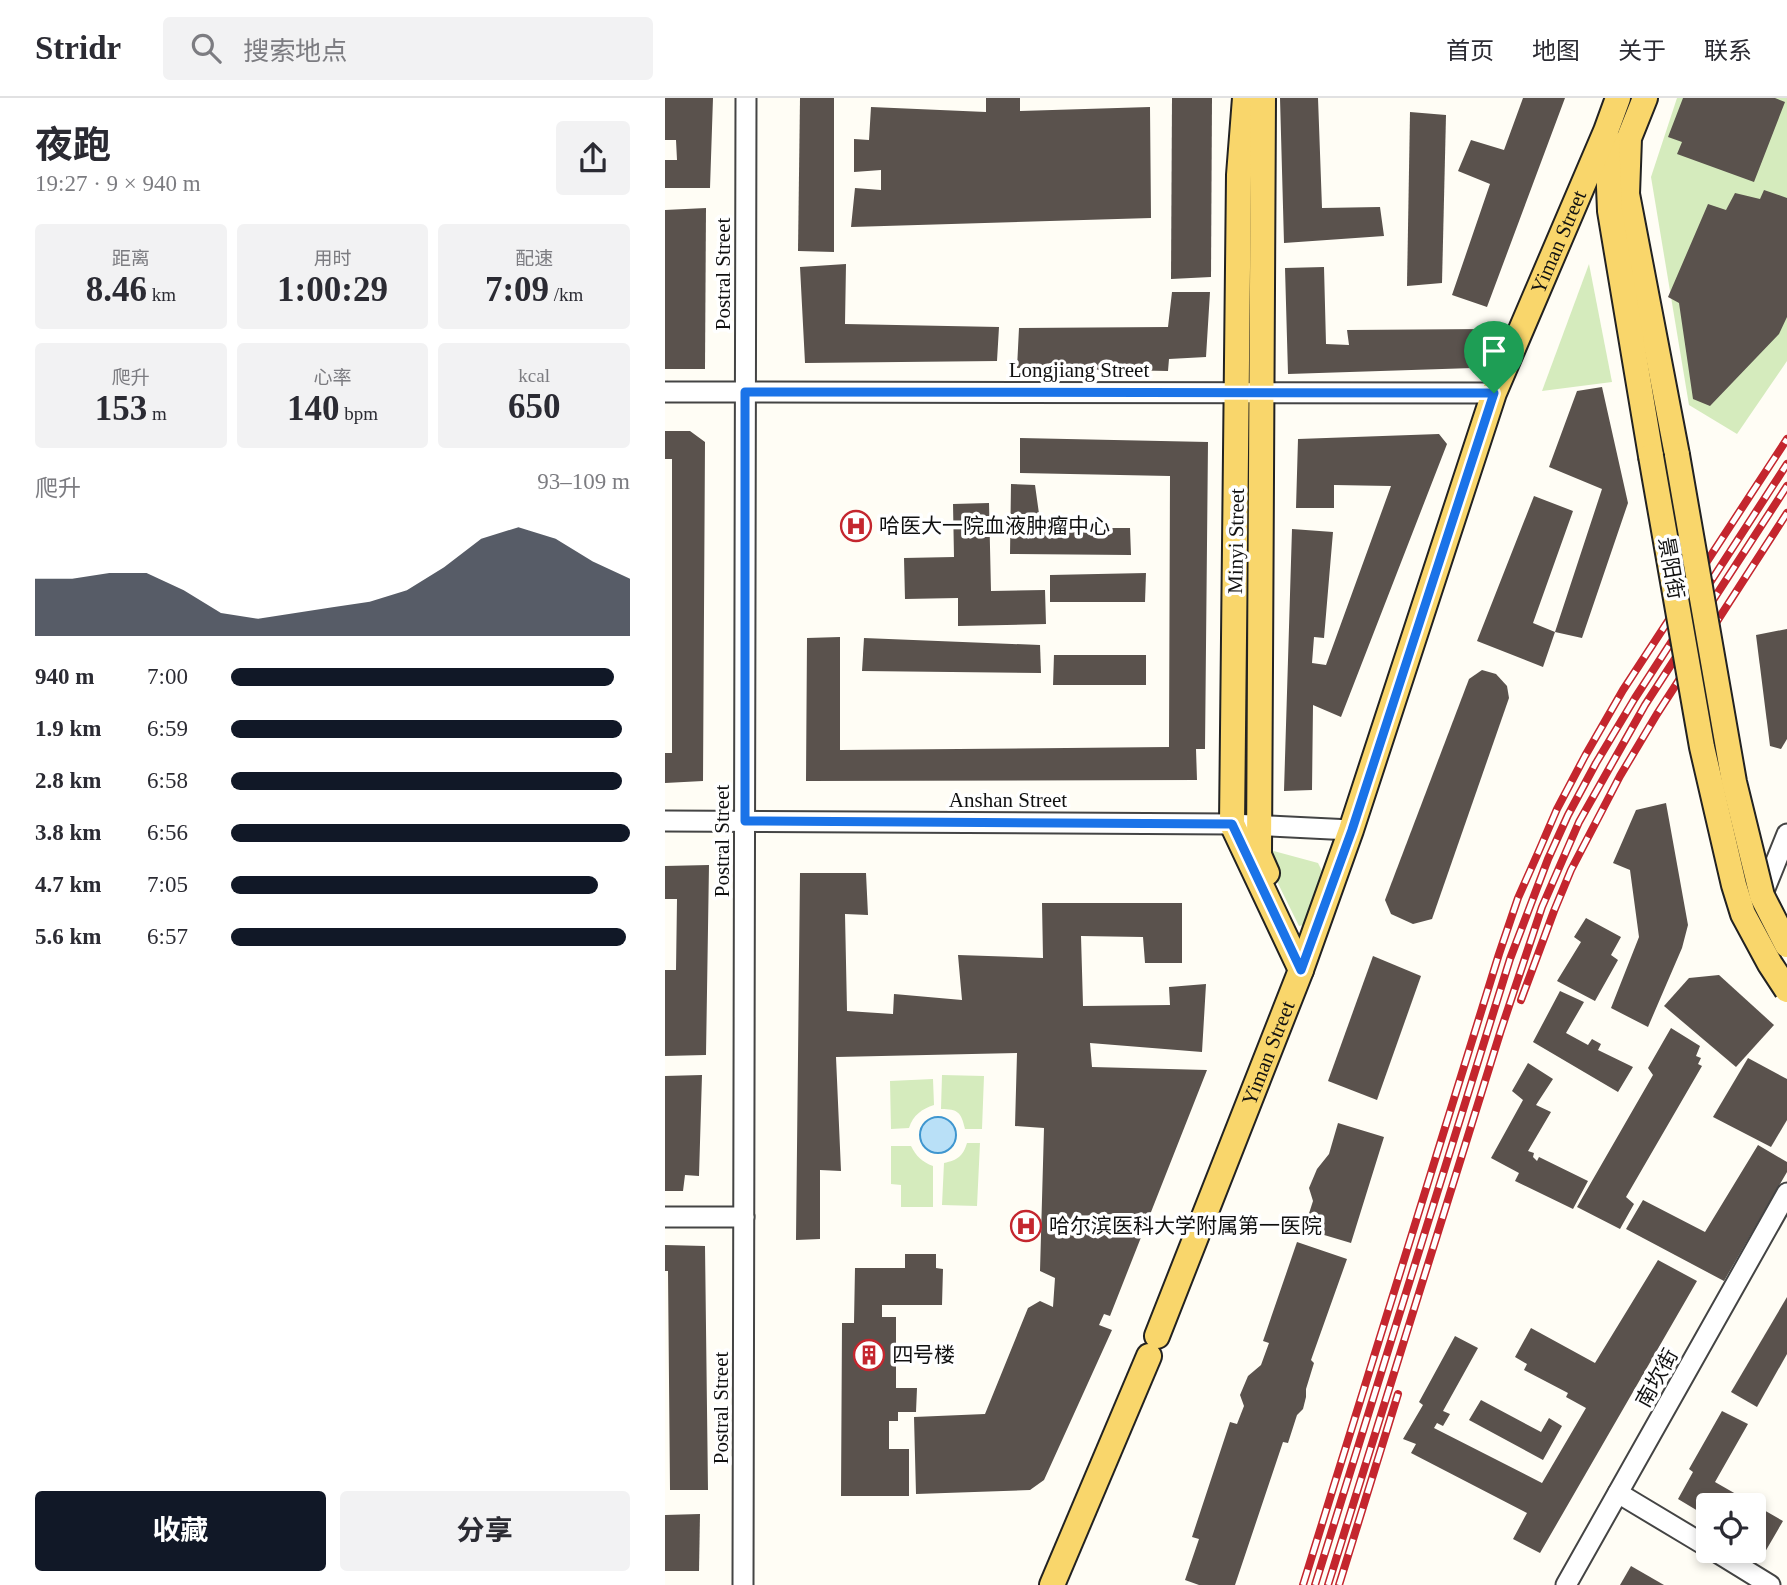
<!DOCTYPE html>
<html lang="zh">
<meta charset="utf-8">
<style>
:root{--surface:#fff;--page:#f2f2f3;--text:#2b2b33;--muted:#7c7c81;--line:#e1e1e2;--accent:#111827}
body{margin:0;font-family:"Times New Roman","Noto Sans SC",serif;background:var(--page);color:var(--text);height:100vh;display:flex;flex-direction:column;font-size:26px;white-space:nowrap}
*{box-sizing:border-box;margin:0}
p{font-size:23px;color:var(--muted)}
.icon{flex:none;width:38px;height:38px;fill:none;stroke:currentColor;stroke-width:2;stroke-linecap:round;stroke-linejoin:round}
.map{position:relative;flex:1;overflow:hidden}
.sheet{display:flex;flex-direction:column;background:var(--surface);width:665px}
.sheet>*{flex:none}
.fabs{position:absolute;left:1031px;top:1395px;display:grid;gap:14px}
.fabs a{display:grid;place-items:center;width:70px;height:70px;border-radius:7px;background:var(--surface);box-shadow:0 4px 10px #0003;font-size:35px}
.pin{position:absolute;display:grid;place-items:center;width:60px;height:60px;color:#fff;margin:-72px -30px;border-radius:50% 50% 50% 0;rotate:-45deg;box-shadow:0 0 7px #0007}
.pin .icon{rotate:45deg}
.round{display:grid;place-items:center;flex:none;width:74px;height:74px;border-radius:7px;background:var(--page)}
.summary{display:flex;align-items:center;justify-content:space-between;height:119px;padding:0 35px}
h1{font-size:38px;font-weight:700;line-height:52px}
.metrics{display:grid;grid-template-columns:repeat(3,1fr);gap:10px;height:119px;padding:7px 35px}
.metrics div{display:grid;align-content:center;border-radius:7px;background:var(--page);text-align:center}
.metrics b{font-size:35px;font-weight:700}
.metrics small{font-size:19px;font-weight:400}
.metrics p{font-size:19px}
.chart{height:196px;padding:14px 35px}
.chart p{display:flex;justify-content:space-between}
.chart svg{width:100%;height:126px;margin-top:7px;fill:var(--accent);opacity:.7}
.cta{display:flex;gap:14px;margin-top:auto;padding:14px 35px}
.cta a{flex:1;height:80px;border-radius:7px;background:var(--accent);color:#fff;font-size:28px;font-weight:700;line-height:80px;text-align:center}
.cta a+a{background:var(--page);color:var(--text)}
ul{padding:0 35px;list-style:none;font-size:23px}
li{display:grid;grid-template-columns:112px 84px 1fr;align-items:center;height:52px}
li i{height:18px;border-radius:9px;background:var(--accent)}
header{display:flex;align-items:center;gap:42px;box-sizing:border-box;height:98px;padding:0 35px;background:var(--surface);border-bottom:2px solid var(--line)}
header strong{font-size:33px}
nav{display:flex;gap:38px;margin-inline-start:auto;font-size:24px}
.search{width:490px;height:63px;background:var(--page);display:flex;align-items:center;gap:18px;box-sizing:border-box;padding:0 24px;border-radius:7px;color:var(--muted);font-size:26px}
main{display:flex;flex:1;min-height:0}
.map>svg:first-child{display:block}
.green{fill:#d5ebbd}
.water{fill:#b9e0f7;stroke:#3f96cf;stroke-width:2}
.building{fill:#5a524d}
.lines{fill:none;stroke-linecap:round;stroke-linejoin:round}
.minor-casing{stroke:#444;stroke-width:23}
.major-casing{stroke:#222;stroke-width:28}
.minor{stroke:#fff;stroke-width:19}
.major{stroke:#f9d66b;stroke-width:24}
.rail-casing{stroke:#c4262e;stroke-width:8}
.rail{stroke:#fff;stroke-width:5;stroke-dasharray:16;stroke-linecap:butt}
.major-bridge-casing{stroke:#222;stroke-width:28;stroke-linecap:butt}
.major-bridge{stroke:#f9d66b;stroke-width:24}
.route-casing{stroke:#fff;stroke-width:14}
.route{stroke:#1a73e8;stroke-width:9}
.labels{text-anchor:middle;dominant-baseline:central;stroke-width:7;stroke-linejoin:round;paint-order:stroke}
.street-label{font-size:21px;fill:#111;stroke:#fff}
.poi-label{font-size:21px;fill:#111;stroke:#fff;text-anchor:start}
</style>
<header>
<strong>Stridr</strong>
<div class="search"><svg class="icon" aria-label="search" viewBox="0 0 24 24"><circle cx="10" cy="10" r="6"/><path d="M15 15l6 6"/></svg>搜索地点</div>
<nav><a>首页</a><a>地图</a><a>关于</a><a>联系</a></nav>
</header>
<main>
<section class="sheet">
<div class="summary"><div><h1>夜跑</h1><p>19:27 · 9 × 940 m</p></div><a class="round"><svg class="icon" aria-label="share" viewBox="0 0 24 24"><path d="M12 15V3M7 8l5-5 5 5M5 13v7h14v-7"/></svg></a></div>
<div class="metrics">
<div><p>距离</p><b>8.46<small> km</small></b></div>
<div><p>用时</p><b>1:00:29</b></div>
<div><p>配速</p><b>7:09<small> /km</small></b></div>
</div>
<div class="metrics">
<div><p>爬升</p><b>153<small> m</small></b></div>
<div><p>心率</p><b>140<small> bpm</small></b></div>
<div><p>kcal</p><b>650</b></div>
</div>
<div class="chart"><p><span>爬升</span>93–109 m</p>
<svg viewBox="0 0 160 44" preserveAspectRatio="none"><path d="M0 44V24L10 24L20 22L30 22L40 28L50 36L60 38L70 36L80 34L90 32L100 28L110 20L120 10L130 6L140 10L150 18L160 24V44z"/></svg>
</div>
<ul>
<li><b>940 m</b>7:00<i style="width:96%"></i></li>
<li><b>1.9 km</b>6:59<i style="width:98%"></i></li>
<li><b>2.8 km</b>6:58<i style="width:98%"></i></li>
<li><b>3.8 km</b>6:56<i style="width:100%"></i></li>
<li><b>4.7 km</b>7:05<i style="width:92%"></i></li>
<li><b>5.6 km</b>6:57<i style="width:99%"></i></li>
</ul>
<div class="cta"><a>收藏</a><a>分享</a></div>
</section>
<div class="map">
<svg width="1122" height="1487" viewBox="0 0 1122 1487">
<rect width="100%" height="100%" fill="#fffdf5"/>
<g class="green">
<path d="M1012 0H1122V263L1072 336 1024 307 986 79Z"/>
<path d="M924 166 947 284 877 293Z"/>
<path d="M605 752 653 765 658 775 644 826 634 828 599 757Z"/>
<path d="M277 977 319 978 317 1031H300C296 1014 293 1011 276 1011Z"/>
<path d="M268 981 269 1007C257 1011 248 1017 244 1030L226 1031 225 983Z"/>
<path d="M302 1045H315L312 1108 277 1107 279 1065C293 1062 298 1058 302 1045Z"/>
<path d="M226 1048H246C251 1058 257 1064 268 1068V1109H236V1087L226 1086Z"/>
</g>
<circle class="water" cx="273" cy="1037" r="18"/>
<g class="building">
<path d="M0 0H48L45 90H0V62H12L11 42H0Z"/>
<path d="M135 0H169V154L133 153Z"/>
<path d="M321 0H355V13L485 9 486 120 186 129 190 90 216 92V72L189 74V41L204 42 206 9 321 14Z"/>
<path d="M507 0H547L546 179 506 181Z"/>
<path d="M615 0H653L657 110 715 109 719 138 619 145Z"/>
<path d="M858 0H900L822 209 787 197 825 86 793 73 806 42 839 52Z"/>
<path d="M1018 0H1110L1120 4 1089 84 1012 56 1017 44 1003 39Z"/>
<path d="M745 14 781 17 777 185 742 188Z"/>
<path d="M1099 92 1122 100V219L1114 236 1045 308 1028 301 1014 205 1003 199 1043 106 1061 112 1070 95 1095 101Z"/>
<path d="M41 110 40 271H0V112Z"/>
<path d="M181 166 180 226 334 229 332 263 140 265 135 169Z"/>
<path d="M659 169 661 246 684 247 682 232 823 231 808 270 623 276 620 170Z"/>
<path d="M507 194H545L541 259 504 261 503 273 352 270 354 230 503 229Z"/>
<path d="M937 289 963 405 917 540 890 534 878 569 812 543 869 398 908 413 868 525 890 534 937 391 884 369 912 293Z"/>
<path d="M0 333H25L40 344 38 683 0 685V655H7V361H0Z"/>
<path d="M774 336 782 346 676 619 648 607 647 692 619 693 627 431 668 434 659 540 649 539 647 565 661 567 726 388 669 387V410H631L633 341Z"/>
<path d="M355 340 543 344 540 651H531L532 682 141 683 142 540 175 539V652L504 649 505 378 355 375Z"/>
<path d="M346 386 370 387 376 430H465L466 457 345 456Z"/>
<path d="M324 405 326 493 380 492 381 526 293 528V500L240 501 239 460 289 459 288 406Z"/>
<path d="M481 475 480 504H385V477Z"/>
<path d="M1122 531V641L1116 651 1105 648 1091 537Z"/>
<path d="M199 540 375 547 376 575 197 573Z"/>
<path d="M389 557H481V587H388Z"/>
<path d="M817 572 831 576 842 588 844 600 767 821 748 826 726 816 720 802 804 581Z"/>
<path d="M1001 705 1023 827 1017 850 983 929 946 910 974 839 965 772 948 765 971 712Z"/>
<path d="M44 767 41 957 0 958V872H11L12 801H0V768Z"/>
<path d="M135 775H201L203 817 180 816 182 913 228 916 229 896 297 902 293 857 378 860 377 805H517V865H480L478 839 416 838 418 908 505 907 504 889 541 886 537 954 425 945 427 969 542 972 445 1218 439 1216 434 1227 447 1232 379 1382 365 1392 251 1396 249 1319 320 1316 363 1210 375 1203 388 1209 390 1180 375 1173 379 1030 350 1028 352 955 171 959 176 1073 155 1072V1141L131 1142Z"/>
<path d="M921 820 956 839 946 857 953 862 930 903 892 883 916 844 909 839Z"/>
<path d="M708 858 756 878 712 1002 663 983Z"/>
<path d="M1054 877 1109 927 1071 969 999 908 1024 880Z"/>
<path d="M895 893 919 904 901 935 923 947 927 941 936 946 933 952 968 969 953 994 868 944Z"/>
<path d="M1006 930 1035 948 1031 958 1036 960 1033 966 1037 968 961 1099 969 1106 955 1131 912 1109 988 977 983 970Z"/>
<path d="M1083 960 1122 981V1022L1106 1049 1048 1019Z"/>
<path d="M863 965 888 981 871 1007 886 1014 863 1053 869 1055 868 1059 872 1063 874 1059 923 1083 908 1111 850 1083 854 1075 826 1060 858 1002 847 993Z"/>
<path d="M37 977 34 1078 20 1077 18 1093H0V978Z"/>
<path d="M673 1025 719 1039 686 1145 639 1131 648 1103 644 1090 652 1071 664 1056Z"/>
<path d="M1093 1047 1122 1064V1074L1059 1183 961 1131 978 1102 1040 1134Z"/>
<path d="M632 1144 682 1161 646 1262 649 1265 641 1291V1299L638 1311 632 1317 623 1345 618 1344 570 1487H534L520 1482 534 1441 527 1439 565 1324 572 1326 579 1308 575 1297 583 1278 596 1267 604 1245 598 1243Z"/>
<path d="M0 1147 40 1148 43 1392H5L3 1173H0Z"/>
<path d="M240 1156H271V1170L278 1171 277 1207H217V1219H231V1290H252L251 1314H233V1323H224V1351H244V1398H176L177 1225H189L190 1170H240Z"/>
<path d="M993 1162 1032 1183 875 1455 848 1441 862 1415 746 1355 751 1346 738 1341 758 1307 754 1304 790 1238 813 1250 778 1313 785 1316 778 1328 772 1325 769 1330 877 1385 921 1310 901 1299 903 1295 859 1272 862 1266 850 1259 866 1230 930 1265Z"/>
<path d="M1122 1199V1256L1092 1309 1066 1294Z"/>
<path d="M816 1302 876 1334 884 1320 897 1328 878 1362 804 1322Z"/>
<path d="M1057 1313 1083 1326 1050 1384 1118 1423 1100 1454 1088 1447V1407H1043V1419L1013 1401 1028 1374 1024 1371Z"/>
<path d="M35 1416 34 1473H0V1417Z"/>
<path d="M966 1468 999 1487H955Z"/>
</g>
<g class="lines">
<g class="minor-casing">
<g id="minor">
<path d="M0 294 829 295"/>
<path d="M0 723 567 726 686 732"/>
<path d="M1097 798 1122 736"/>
<path d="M0 1119H79"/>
<path d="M953 1395 1043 1449"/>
<path d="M1048 1452 1105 1487"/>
<path d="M78 1487 81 0"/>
<path d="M901 1487 1122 1095"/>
</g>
</g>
<g class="major-casing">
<g id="major">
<path d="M580 0 574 77 567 726 636 872"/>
<path d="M598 0 594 757 602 775"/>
<path d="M980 0 964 40 962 96 1012 357"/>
<path d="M942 41 945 113 986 358"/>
<path id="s1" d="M492 1238 636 872 686 732 829 295 941 33 953 0"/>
<path d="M387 1487 484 1258"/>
</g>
</g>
<use href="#minor" class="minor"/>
<use href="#major" class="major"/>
<g class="rail-casing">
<g id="rail">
<path d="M856 902 889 813 906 772 955 678 992 616 1122 415"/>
<path d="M638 1487 834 856 853 800 873 755 892 711 920 658 958 592 1122 341"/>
<path d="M650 1487 845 861 883 761 903 717 931 665 970 600 1122 366"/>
<path d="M663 1487 836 932 877 809 914 724 980 607 1122 388"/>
<path d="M674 1487 733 1296"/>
</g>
</g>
<use href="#rail" class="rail"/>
<g class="major-bridge-casing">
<g id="major-bridge">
<path d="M1012 357 1069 684 1097 798 1122 847"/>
<path d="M986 358 1037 649 1069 787 1078 816 1105 866 1122 892"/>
</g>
</g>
<use href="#major-bridge" class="major-bridge"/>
</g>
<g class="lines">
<g class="route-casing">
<path id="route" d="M80 294 829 295 687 732 636 872 567 726 80 723Z"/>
</g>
<use href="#route" class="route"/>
</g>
<defs>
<g id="hospital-ring" transform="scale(1.575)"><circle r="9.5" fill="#fff" stroke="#c4262e" stroke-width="1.5"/><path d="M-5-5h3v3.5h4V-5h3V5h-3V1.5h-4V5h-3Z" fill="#c4262e"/></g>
<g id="building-ring" transform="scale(1.575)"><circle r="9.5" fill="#fff" stroke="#c4262e" stroke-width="1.5"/><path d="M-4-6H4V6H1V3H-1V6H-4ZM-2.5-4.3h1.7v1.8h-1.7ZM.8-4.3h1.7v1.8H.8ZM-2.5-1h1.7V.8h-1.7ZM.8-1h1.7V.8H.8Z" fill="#c4262e"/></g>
</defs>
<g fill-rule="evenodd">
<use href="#hospital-ring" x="191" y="428"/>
<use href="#hospital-ring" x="361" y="1128"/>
<use href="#building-ring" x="204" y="1257"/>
</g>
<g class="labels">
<g class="street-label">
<text stroke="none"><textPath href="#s1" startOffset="1166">Yiman Street</textPath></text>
<text transform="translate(58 176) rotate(-90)">Postral Street</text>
<text x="414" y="272">Longjiang Street</text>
<text transform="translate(571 443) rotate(-89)">Minyi Street</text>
<text transform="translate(1006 470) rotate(80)">景阳街</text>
<text x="343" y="702">Anshan Street</text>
<text transform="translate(57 743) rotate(-90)">Postral Street</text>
<text stroke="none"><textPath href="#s1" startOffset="304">Yiman Street</textPath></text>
<text transform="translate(992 1280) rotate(-61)">南坎街</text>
<text transform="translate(56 1310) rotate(-90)">Postral Street</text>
</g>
<g class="poi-label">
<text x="214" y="428">哈医大一院血液肿瘤中心</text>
<text x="384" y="1128">哈尔滨医科大学附属第一医院</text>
<text x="227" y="1257">四号楼</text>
</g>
</g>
</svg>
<div class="fabs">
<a><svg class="icon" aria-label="locate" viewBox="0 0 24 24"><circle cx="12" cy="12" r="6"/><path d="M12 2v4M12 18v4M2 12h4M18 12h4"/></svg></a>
</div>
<div class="pin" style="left:829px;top:295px;background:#1e9e55"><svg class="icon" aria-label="arrive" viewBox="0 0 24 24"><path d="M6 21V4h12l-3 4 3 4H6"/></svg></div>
</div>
</main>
